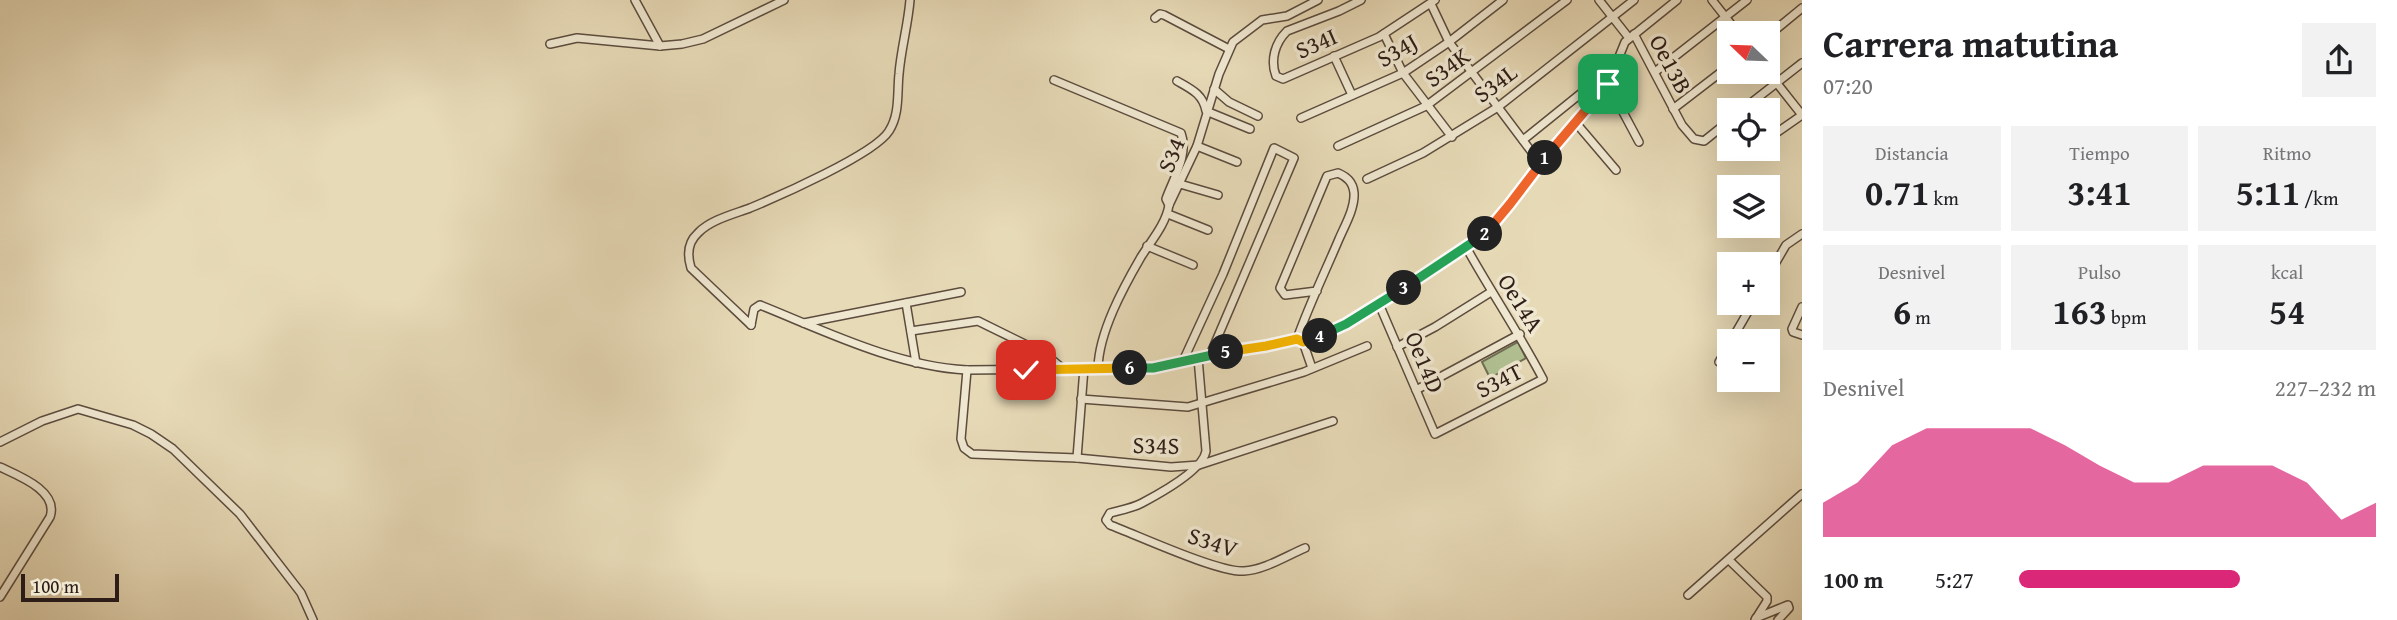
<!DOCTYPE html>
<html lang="es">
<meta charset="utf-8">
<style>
:root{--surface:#fff;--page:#f2f2f2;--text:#202124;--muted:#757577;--accent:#db2777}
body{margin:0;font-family:"Gentium Book Plus",serif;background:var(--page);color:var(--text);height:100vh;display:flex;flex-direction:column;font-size:26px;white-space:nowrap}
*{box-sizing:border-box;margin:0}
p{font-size:23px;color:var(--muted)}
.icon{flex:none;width:38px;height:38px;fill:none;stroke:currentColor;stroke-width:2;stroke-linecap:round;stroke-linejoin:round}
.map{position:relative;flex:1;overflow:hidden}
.side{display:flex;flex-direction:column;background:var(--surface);width:595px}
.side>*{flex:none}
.needle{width:46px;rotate:293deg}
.buttons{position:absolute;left:1717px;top:21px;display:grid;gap:14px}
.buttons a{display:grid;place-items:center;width:63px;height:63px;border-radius:0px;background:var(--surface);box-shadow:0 7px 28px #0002;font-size:35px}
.scale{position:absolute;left:21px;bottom:18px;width:98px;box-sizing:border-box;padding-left:7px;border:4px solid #2e1d16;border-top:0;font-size:19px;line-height:24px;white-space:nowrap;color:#2e1d16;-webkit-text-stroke:5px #efe7d0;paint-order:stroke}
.pin{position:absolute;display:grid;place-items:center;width:60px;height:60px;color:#fff;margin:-30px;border-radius:14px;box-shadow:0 4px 10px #0006}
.km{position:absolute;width:35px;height:35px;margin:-18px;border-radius:50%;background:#222;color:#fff;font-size:19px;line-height:35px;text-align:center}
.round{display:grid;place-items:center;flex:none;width:74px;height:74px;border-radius:0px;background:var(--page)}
.summary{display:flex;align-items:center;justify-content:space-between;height:119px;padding:0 21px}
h1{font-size:38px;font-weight:800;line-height:52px}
.metrics{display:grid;grid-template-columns:repeat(3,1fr);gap:10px;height:119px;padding:7px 21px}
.metrics div{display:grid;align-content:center;border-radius:0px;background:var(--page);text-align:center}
.metrics b{font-size:35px;font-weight:800}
.metrics small{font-size:19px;font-weight:400}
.metrics p{font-size:19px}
.chart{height:196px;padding:14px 21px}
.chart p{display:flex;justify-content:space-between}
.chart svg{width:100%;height:126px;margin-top:7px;fill:var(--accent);opacity:.7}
ul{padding:0 21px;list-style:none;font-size:23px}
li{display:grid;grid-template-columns:112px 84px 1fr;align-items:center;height:52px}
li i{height:18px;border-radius:9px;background:var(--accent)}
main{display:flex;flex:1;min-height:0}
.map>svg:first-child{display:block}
.garden{fill:#b1c192;stroke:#706f54;stroke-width:2}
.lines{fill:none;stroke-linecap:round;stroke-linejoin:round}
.street-casing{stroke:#5c4c3e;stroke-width:10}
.street{stroke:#efe7d0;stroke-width:7}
.split-1-casing{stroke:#fff;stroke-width:14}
.split-2-casing{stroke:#fff;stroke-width:14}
.split-3-casing{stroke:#fff;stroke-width:14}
.split-4-casing{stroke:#fff;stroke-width:14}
.split-5-casing{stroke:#fff;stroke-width:14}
.split-6-casing{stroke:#fff;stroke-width:14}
.split-7-casing{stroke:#fff;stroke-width:14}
.split-1{stroke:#f0652b;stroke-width:9}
.split-2{stroke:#f0652b;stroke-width:9}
.split-3{stroke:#22a559;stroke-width:9}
.split-4{stroke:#22a559;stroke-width:9}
.split-5{stroke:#f5b400;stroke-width:9}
.split-6{stroke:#22a559;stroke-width:9}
.split-7{stroke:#f5b400;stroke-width:9}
.labels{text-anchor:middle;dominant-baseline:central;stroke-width:7;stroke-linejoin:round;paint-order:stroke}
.street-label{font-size:24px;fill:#2e1d16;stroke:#efe7d0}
</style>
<main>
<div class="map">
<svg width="1802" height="620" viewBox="0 0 1802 620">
<rect width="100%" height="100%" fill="#e7dab7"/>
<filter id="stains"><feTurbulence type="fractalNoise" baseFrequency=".00286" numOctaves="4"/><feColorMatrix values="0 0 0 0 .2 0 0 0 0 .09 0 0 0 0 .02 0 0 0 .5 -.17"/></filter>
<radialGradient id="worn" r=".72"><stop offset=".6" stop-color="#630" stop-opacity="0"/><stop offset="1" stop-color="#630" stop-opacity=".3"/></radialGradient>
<path class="garden" d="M1518 342 1526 358 1490 378 1482 362Z"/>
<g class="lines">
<g class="street-casing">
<g id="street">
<path d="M635 0 660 46"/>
<path d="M1361 0 1339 11 1287 31C1275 43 1270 60 1276 76L1283 79 1379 37 1435 0"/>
<path d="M1599 0 1629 38"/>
<path d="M1712 0 1738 33"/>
<path d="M1431 4 1449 42 1540 163"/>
<path d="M1155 18 1160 14 1164 15 1229 49"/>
<path d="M1384 34 1403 73 1452 137"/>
<path d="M1634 34 1682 125 1694 139 1704 141 1729 121"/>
<path d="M1768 36 1802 8"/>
<path d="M550 44 577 38 660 46 682 44 703 39 784 0"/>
<path d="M1334 56 1352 95"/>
<path d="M1655 72 1747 0"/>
<path d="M1768 72 1802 115"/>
<path d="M1054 80 1181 133C1189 155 1173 179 1166 199L1169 205"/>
<path d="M1177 81C1191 89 1203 94 1206 111L1250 129"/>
<path d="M1608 84 1639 142"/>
<path d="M1214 89 1229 102 1258 116"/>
<path d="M1673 109 1729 66"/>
<path d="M1742 110 1802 63"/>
<path d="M1301 118 1403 73 1449 42 1503 0"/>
<path d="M1576 123 1616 170"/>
<path d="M1769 138 1802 115"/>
<path d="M1523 140 1605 74"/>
<path d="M1197 146 1237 162"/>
<path d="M1338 146 1426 106 1567 0"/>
<path d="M1367 179 1423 153 1498 107 1634 0"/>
<path d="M1180 184 1218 195"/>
<path d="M1168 214 1208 230"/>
<path d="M1147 246 1193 265"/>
<path d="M1768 276 1786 245 1802 234"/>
<path d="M906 303 916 363"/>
<path d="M1379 304 1435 434 1543 379C1519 333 1491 292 1466 247"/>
<path d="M1802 307 1792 329 1793 332 1802 335"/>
<path d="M804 323 961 292"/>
<path d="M751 325 754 309 760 305C825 331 895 366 967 370L1153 368 1297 339 1303 342 1346 324 1483 235 1510 204 1540 163 1608 84 1625 42 1677 0"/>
<path d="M751 325 691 268C687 255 688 242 698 233 710 220 734 214 750 208 779 196 875 154 889 131 900 114 897 93 899 74 901 49 908 25 910 0"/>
<path d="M911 331 978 321 1045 354 1062 368"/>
<path d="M1297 339C1309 305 1325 272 1339 239 1345 225 1355 208 1354 193 1353 182 1347 177 1338 173L1327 176 1280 288 1285 295 1317 291"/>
<path d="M1731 341 1753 303"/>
<path d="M1303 342 1312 368"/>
<path d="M1397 347 1435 327 1491 292"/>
<path d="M1198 358 1206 451C1203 470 1159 494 1142 503 1133 508 1121 510 1110 513L1106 520 1110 525C1137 535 1219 573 1244 571 1264 570 1286 556 1305 548"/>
<path d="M1183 361 1223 274 1274 148 1294 158 1210 355"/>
<path d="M1719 362 1729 345"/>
<path d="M1098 368C1099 332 1123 288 1141 257 1151 241 1166 224 1169 205L1197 146 1219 74 1233 42 1262 20 1287 16 1318 0"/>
<path d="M967 370 961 439 964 448 972 454 1077 458 1171 467 1199 465 1333 421"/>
<path d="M1416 390 1520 334"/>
<path d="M1081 399 1188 407 1304 372 1367 346"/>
<path d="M0 442 42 421 78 409 133 425 151 434 173 449 240 514 301 593 313 620"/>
<path d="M1077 458 1084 368"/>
<path d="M0 467C19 476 59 491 50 517L0 597"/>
<path d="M1729 560 1767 597V601L1755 620"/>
<path d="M1688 595 1802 494"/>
<path d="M1756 618 1788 605 1789 608 1778 620"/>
</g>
</g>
<use href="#street" class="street"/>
</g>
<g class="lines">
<g class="split-1-casing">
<path id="split-1" d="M1545 158 1608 84"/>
</g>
<g class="split-2-casing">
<path id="split-2" d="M1485 234 1510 204 1545 158"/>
</g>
<g class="split-3-casing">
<path id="split-3" d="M1404 288 1485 234"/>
</g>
<g class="split-4-casing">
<path id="split-4" d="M1320 336 1346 324 1404 288"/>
</g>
<g class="split-5-casing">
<path id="split-5" d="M1226 352 1266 346 1297 339 1303 342 1320 336"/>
</g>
<g class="split-6-casing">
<path id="split-6" d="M1130 368H1153L1226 352"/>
</g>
<g class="split-7-casing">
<path id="split-7" d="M1026 370 1130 368"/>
</g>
<use href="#split-1" class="split-1"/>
<use href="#split-2" class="split-2"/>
<use href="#split-3" class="split-3"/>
<use href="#split-4" class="split-4"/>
<use href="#split-5" class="split-5"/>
<use href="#split-6" class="split-6"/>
<use href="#split-7" class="split-7"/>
</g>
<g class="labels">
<g class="street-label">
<text transform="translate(1316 43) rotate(-24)">S34I</text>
<text transform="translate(1397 50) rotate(-30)">S34J</text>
<text transform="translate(1671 64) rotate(62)">Oe13B</text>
<text transform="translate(1447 67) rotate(-36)">S34K</text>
<text transform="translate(1495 83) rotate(-37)">S34L</text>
<text transform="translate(1171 155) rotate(-68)">S34</text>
<text transform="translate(1521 303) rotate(58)">Oe14A</text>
<text transform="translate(1425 362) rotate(67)">Oe14D</text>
<text transform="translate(1499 380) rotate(-27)">S34T</text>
<text transform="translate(1156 445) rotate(1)">S34S</text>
<text transform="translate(1213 542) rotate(18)">S34V</text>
</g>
</g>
<rect width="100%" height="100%" filter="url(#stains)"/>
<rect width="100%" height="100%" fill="url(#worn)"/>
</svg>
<div class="buttons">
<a><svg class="needle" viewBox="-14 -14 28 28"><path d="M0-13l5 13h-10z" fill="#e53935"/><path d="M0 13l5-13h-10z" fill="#757577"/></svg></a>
<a><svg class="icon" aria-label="locate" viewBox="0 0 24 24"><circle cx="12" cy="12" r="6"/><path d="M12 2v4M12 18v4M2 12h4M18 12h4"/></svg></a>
<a><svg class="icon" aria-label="layers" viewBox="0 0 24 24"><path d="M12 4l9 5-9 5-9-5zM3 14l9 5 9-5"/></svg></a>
<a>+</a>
<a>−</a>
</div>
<div class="scale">100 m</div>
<div class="pin" style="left:1608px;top:84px;background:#1e9e55"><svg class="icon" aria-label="arrive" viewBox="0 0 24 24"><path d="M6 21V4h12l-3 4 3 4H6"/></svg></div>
<div class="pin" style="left:1026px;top:370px;background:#d93025"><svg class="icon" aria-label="check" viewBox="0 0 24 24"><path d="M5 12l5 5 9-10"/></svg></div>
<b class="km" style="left:1545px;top:158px">1</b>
<b class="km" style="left:1485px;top:234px">2</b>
<b class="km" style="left:1404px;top:288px">3</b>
<b class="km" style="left:1320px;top:336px">4</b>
<b class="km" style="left:1226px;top:352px">5</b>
<b class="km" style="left:1130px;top:368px">6</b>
</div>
<section class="side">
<div class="summary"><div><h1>Carrera matutina</h1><p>07:20</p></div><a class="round"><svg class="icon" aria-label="share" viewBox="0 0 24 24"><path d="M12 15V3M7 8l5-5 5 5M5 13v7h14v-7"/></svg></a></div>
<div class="metrics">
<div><p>Distancia</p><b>0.71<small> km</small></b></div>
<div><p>Tiempo</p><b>3:41</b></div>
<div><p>Ritmo</p><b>5:11<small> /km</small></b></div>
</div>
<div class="metrics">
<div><p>Desnivel</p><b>6<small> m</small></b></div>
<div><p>Pulso</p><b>163<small> bpm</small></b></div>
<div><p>kcal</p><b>54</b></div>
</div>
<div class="chart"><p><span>Desnivel</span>227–232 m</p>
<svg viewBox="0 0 160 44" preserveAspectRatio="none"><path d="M0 44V32L10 25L20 12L30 6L40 6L50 6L60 6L70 12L80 19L90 25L100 25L110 19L120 19L130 19L140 25L150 38L160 32V44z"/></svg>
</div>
<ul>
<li><b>100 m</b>5:27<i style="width:62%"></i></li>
</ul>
</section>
</main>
